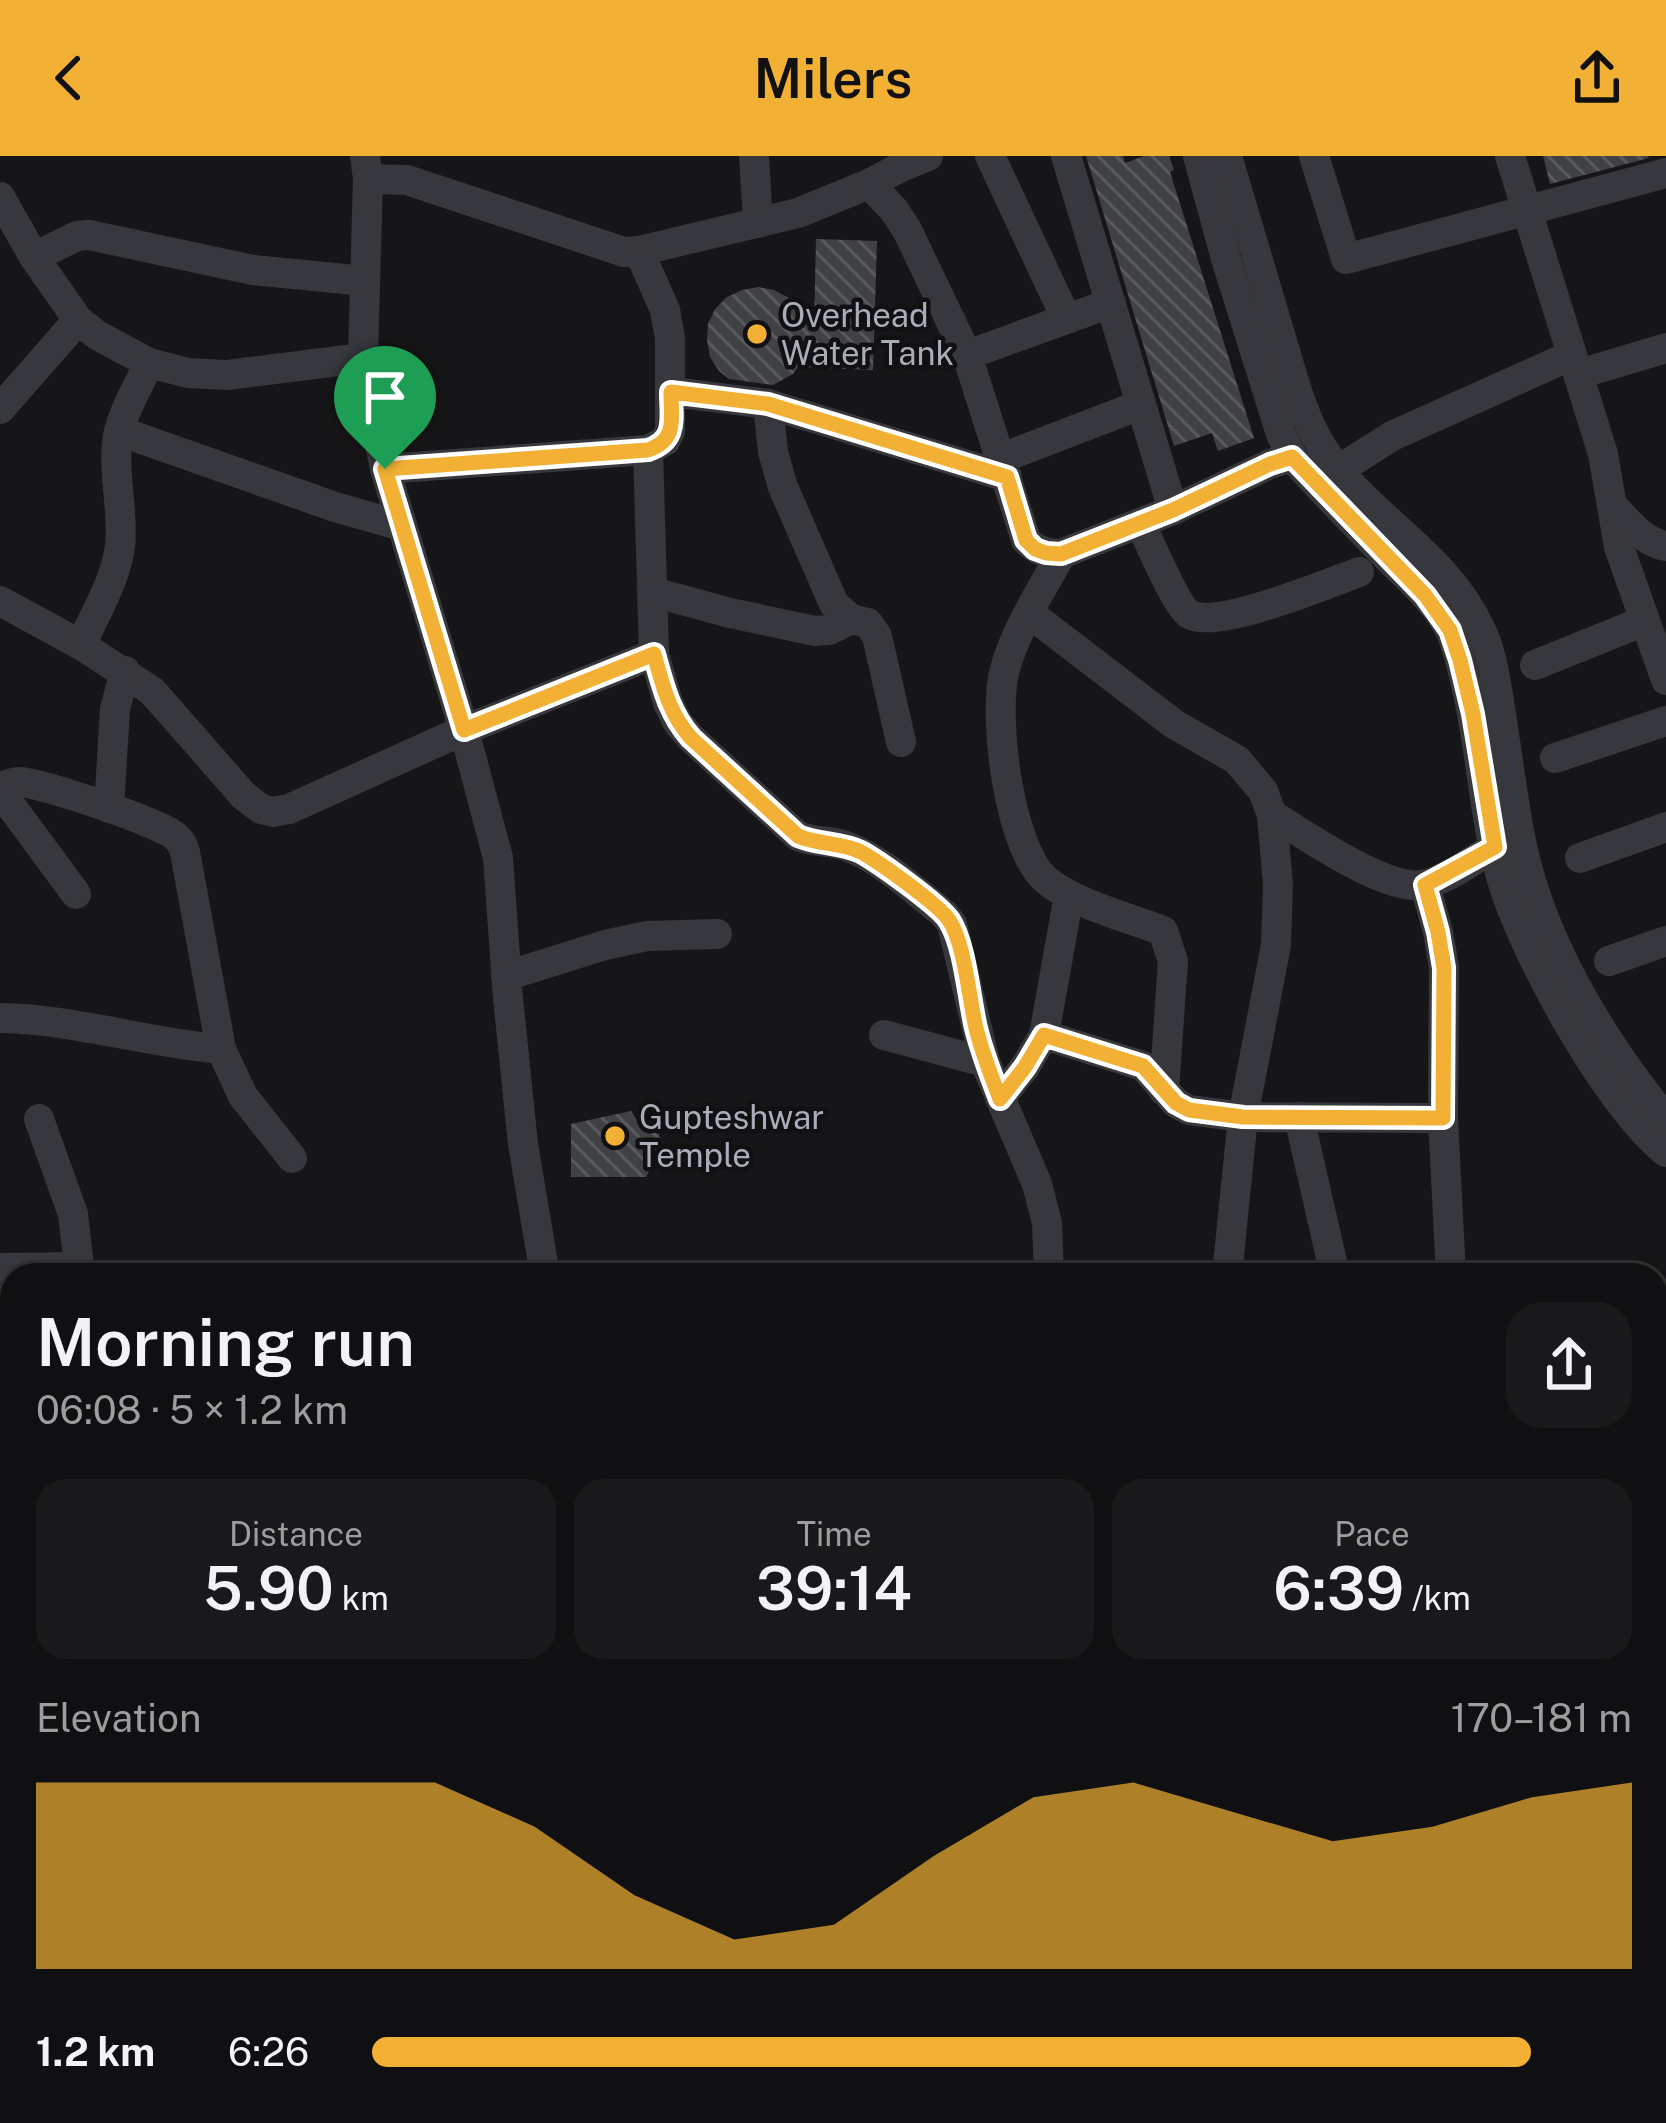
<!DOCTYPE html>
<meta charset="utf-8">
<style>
:root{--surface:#101012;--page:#19191b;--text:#f1f3f6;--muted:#9c9d9f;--line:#303032;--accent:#f2b134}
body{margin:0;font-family:"Public Sans",sans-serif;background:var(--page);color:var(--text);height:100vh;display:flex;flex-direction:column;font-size:45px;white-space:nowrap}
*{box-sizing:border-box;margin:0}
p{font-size:39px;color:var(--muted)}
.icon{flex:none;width:66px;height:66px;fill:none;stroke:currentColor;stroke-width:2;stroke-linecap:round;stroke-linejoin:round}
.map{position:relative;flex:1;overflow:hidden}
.panel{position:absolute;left:0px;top:1107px;width:1668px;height:861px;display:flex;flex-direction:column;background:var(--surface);border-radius:36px 36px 0 0;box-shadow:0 3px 9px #0004,0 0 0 3px var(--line)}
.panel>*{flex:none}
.pin{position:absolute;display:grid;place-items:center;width:102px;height:102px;color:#fff;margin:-123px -51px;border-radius:50% 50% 50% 0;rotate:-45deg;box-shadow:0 0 12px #0007}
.pin .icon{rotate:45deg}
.round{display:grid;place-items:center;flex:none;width:126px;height:126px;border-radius:36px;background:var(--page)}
.summary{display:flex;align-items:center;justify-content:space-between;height:204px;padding:0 36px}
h1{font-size:66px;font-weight:600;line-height:90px}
.figures{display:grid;grid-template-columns:repeat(3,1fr);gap:18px;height:204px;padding:12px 36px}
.figures div{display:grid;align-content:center;border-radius:30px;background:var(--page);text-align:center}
.figures b{font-size:60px;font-weight:600}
.figures small{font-size:33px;font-weight:400}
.figures p{font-size:33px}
.chart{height:336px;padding:24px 36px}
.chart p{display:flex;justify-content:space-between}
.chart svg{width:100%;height:216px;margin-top:12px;fill:var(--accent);opacity:.7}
ul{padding:0 36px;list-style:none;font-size:39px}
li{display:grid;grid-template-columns:192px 144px 1fr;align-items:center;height:90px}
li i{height:30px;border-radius:15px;background:var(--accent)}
header{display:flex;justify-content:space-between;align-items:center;height:156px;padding:0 36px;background:var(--accent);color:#111;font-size:54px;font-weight:600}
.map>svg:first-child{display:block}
.park{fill:url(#park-crowns)}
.building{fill:url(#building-back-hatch)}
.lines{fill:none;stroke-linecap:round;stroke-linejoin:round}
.minor{stroke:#37383d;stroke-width:30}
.route-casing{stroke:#fff;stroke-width:24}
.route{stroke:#f2b134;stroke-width:15}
.poi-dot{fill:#f2b134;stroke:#111113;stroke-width:4.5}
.labels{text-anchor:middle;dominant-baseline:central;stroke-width:9;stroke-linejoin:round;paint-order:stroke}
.poi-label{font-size:33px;fill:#a8adb8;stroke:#111113;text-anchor:start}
</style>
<header><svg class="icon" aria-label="back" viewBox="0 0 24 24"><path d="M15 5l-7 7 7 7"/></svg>Milers<svg class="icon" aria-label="share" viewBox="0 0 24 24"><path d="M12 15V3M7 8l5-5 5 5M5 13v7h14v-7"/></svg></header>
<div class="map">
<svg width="1666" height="1967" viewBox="0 0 1666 1967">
<defs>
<pattern id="park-crowns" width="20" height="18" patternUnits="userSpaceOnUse" patternTransform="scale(3)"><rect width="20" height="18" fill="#1e261f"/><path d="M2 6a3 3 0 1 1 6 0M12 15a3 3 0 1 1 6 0" fill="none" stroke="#3c433d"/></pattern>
<pattern id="building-back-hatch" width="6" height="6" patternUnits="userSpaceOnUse" patternTransform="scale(3)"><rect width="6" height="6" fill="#404145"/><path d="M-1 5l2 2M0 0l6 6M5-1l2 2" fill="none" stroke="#595a5e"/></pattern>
</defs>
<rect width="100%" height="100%" fill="#161618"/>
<path class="park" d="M1083 1956H1308L1313 1967H1086Z"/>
<g class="building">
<path d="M1086 0H1123L1125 7 1144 0H1169L1174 14 1170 16 1254 282 1218 295 1212 277 1174 290Z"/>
<path d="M1543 0H1648L1649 2 1550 28Z"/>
<path d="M816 83 877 85 873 214 798 211 793 218 773 229 729 223 719 215 710 201 707 184 708 168 715 153 727 141 742 134 758 131 774 134 789 142 814 171Z"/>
<path d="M631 955 636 963 654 960 663 992 646 1021H571V968Z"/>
</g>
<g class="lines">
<g class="minor">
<path d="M365 0 368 23 363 202 385 313 464 574 498 702 508 842 523 988 545 1119"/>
<path d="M754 0 758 67"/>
<path d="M990 0 1066 162"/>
<path d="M1066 0 1173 354"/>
<path d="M1198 0 1226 103 1281 278 1292 301C1322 335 1354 367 1386 400 1409 423 1436 446 1451 476 1458 493 1462 511 1466 529 1481 591 1483 655 1500 717 1520 792 1606 948 1666 996"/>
<path d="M1227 0C1244 58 1262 116 1279 175 1291 214 1301 258 1323 293 1366 360 1443 395 1479 470 1493 497 1496 528 1501 558 1507 597 1512 636 1519 675 1537 778 1600 883 1666 963"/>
<path d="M1314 0 1346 103 1666 17"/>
<path d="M1510 0 1603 298 1619 391 1666 524"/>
<path d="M368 23 407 24 624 96 639 95 798 57 869 28 897 13 928 0"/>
<path d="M869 28 894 54 907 74 967 199 1026 384C1037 395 1045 397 1061 398L1173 354 1270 308 1292 301"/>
<path d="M0 41 34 101 78 164 97 179 149 207 188 217 227 219 363 202"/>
<path d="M34 101 77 80 89 79 253 114 365 125"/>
<path d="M967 199 1111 147"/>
<path d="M1579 218 1666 192"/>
<path d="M672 236 768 248 1007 321"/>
<path d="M768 248 773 296 783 331 834 448 851 463 868 467 877 480 901 586"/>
<path d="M0 253 78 164"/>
<path d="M119 275 335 351 402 370"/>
<path d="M648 294 654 498 668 547 678 567 691 582 798 680C814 687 830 684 846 690 883 704 914 734 944 758L952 768 985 906 1037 1028 1047 1067 1049 1119"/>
<path d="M1002 302 1140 249"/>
<path d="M385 313 648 294 665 285 670 275V182L665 154 639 95"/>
<path d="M1340 313 1392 280 1572 199"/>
<path d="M1612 349C1628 366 1643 386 1666 390"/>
<path d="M1140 367C1149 384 1176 450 1189 458 1217 474 1327 428 1359 416"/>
<path d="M1061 398C1041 435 1016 473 1005 513 992 558 1009 693 1046 724 1075 748 1127 761 1163 775L1173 805 1164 935"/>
<path d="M653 436 730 457 815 475 829 474 851 463"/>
<path d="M0 445 81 489 152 535 244 640 261 653 273 656 289 653 464 574 654 498"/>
<path d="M1029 457 1174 568 1237 604 1263 635 1272 659 1278 729 1276 789 1243 961 1227 1119"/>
<path d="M81 489C95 458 115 425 120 391 124 356 113 321 117 286 120 260 138 231 149 207"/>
<path d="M1535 509 1644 465"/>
<path d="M1555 602 1666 565"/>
<path d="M0 632C7 629 11 626 19 626 39 626 161 667 175 680 182 686 182 688 185 696L221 893 243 940 292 1002"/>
<path d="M0 635 76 738"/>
<path d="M109 652 115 553 125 515"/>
<path d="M1272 659C1306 679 1390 739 1427 728 1451 721 1474 703 1495 691"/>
<path d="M1580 702 1666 671"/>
<path d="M1425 729 1438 776 1444 811 1443 962 1451 1119"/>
<path d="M1609 805 1666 785"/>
<path d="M506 820 605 789 647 780 717 778"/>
<path d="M0 862C74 863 147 887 221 893"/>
<path d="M884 879 985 906"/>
<path d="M1044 879 1143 910 1176 947 1189 954 1243 961 1443 962"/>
<path d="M1000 942 1025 911 1044 879 1069 739"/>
<path d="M1299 961 1335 1119"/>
<path d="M39 963 73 1058 80 1119"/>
<path d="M0 1112 79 1111"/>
<path d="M0 1200 12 1199"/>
<path d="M0 1323 7 1334"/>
<path d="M0 1439 12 1435"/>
<path d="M0 1558 12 1554"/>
<path d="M1656 1588 1666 1608"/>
<path d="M1656 1712 1666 1708"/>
<path d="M0 1740 12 1736"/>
<path d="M1656 1838 1666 1860"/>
<path d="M456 1956 458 1967"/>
<path d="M790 1956 793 1967"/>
<path d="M1047 1956 1050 1967"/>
<path d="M1324 1956 1329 1967"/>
<path d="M1454 1956 1459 1967"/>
<path d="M1598 1956 1603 1967"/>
<path d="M0 1957 12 1954"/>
<path d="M577 1967 621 1956"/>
<path d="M950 1967 986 1956"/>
<path d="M1656 1967 1666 1963"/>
</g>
</g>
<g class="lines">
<g class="route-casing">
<path id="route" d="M671 236 768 248 1007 321 1026 384 1035 393 1046 397 1061 398 1173 354 1270 308 1292 301 1425 439 1450 474 1460 504 1473 558 1495 691 1425 729 1438 776 1444 812 1443 962 1243 961 1189 954 1176 947 1143 910 1044 879 1025 911 1000 943C991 919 982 897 976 872 969 843 965 788 949 764 938 748 879 706 861 696 840 686 819 689 798 680L691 582C669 557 663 530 654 498L464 574 385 313 648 294C678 284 671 262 671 236Z"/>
</g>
<use href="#route" class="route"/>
</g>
<g class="poi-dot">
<circle cx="757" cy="178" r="12"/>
<circle cx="615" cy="980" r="12"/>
</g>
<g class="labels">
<g class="poi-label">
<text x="781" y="159">Overhead<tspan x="781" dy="38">Water Tank</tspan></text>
<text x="639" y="961">Gupteshwar<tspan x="639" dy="38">Temple</tspan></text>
</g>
</g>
</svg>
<div class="pin" style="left:385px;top:313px;background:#1e9e55"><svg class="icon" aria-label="arrive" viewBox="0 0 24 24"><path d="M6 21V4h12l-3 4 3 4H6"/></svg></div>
<section class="panel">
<div class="summary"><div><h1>Morning run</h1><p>06:08 · 5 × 1.2 km</p></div><a class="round"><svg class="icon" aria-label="share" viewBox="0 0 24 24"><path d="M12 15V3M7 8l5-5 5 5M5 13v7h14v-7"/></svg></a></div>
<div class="figures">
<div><p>Distance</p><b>5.90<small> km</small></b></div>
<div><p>Time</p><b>39:14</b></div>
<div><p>Pace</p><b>6:39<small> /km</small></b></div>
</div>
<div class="chart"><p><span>Elevation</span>170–181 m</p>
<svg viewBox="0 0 160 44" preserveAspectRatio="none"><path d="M0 44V6L10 6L20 6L30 6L40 6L50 15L60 29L70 38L80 35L90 21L100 9L110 6L120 12L130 18L140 15L150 9L160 6V44z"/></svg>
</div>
<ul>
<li><b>1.2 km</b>6:26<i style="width:92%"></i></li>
</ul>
</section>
</div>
